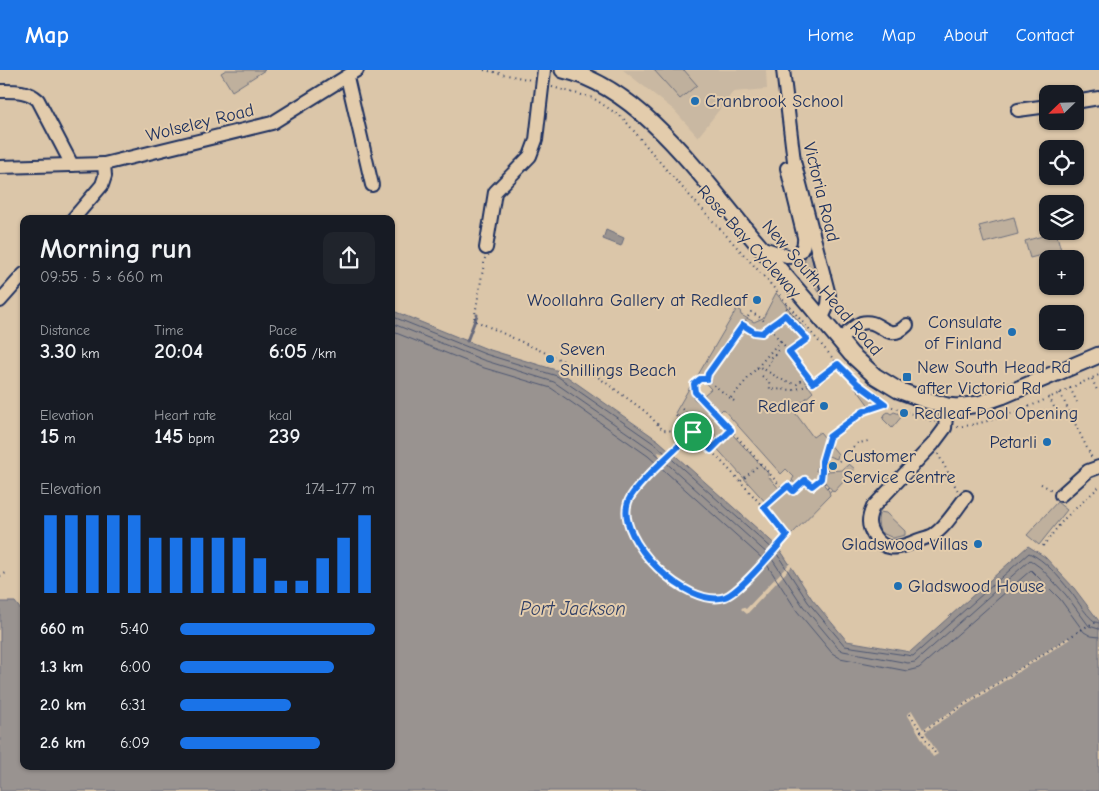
<!DOCTYPE html>
<meta charset="utf-8">
<style>
:root{--surface:#171b24;--page:#20242c;--text:#f1f3f6;--muted:#9ea1a6;--accent:#1a73e8}
body{margin:0;font-family:"Comic Neue",sans-serif;background:var(--page);color:var(--text);height:100vh;display:flex;flex-direction:column;font-size:19px;white-space:nowrap}
*{box-sizing:border-box;margin:0}
p{font-size:16px;color:var(--muted)}
.icon{flex:none;width:28px;height:28px;fill:none;stroke:currentColor;stroke-width:2;stroke-linecap:round;stroke-linejoin:round}
.map{position:relative;flex:1;overflow:hidden}
.details{position:absolute;left:20px;top:145px;width:375px;height:555px;display:flex;flex-direction:column;background:var(--surface);border-radius:10px;box-shadow:0 1px 4px #0004}
.details>*{flex:none}
.needle{width:32px;rotate:247deg}
.buttons{position:absolute;left:1039px;top:15px;display:grid;gap:10px}
.buttons a{display:grid;place-items:center;width:45px;height:45px;border-radius:10px;background:var(--surface);box-shadow:0 1px 4px #0004;font-size:25px}
.pin{position:absolute;display:grid;place-items:center;width:42px;height:42px;color:#fff;margin:-21px;border:2px solid #fff;border-radius:50%;box-shadow:0 1px 5px #0007}
.round{display:grid;place-items:center;flex:none;width:52px;height:52px;border-radius:10px;background:var(--page)}
.head{display:flex;align-items:center;justify-content:space-between;height:85px;padding:0 20px}
h1{font-size:28px;font-weight:800;line-height:38px}
.metrics{display:grid;grid-template-columns:repeat(3,1fr);gap:8px;height:85px;padding:5px 20px}
.metrics div{display:grid;align-content:center}
.metrics b{font-size:21px;font-weight:800}
.metrics small{font-size:14px;font-weight:400}
.metrics p{font-size:14px}
.chart{height:140px;padding:10px 20px}
.chart p{display:flex;justify-content:space-between}
.chart svg{width:100%;height:90px;margin-top:5px;stroke:var(--accent);stroke-width:6}
ul{padding:0 20px;list-style:none;font-size:16px}
li{display:grid;grid-template-columns:80px 60px 1fr;align-items:center;height:38px}
li i{height:12px;border-radius:6px;background:var(--accent)}
header{display:flex;align-items:center;gap:30px;box-sizing:border-box;height:70px;padding:0 25px;background:var(--accent);color:#fff}
header strong{font-size:24px}
nav{display:flex;gap:28px;margin-inline-start:auto;font-size:18px}
.map>svg:first-child{display:block}
.built{fill:#c9b8a2}
.green{fill:#bfb09d;stroke:#6d707e}
.water{fill:#999390;stroke:#676b7c}
.pier{fill:#dbc6a9}
.lines{fill:none;stroke-linecap:round;stroke-linejoin:round}
.shore{stroke:#4d5772;stroke-width:1}
.stream{stroke:#676b7c;stroke-width:3}
.minor-casing{stroke:#1b2f5e;stroke-width:16}
.major-casing{stroke:#1b2f5e;stroke-width:19}
.path{stroke:#1b2f5e;stroke-width:2;stroke-dasharray:1 4;stroke-linecap:butt}
.minor{stroke:#e3ccac;stroke-width:12}
.major{stroke:#e3ccac;stroke-width:15}
.route-casing{stroke:#fff;stroke-width:10}
.route{stroke:#1a73e8;stroke-width:6}
.poi-dot{fill:#1f6fb2;stroke:#e3ccac;stroke-width:2}
.labels{text-anchor:middle;dominant-baseline:central;stroke-width:4;stroke-linejoin:round;paint-order:stroke}
.poi-label{font-size:18px;fill:#1b2f5e;stroke:#e3ccac;text-anchor:start}
.street-label{font-size:18px;fill:#1b2f5e;stroke:#e3ccac}
.water-label{font-size:19px;font-style:italic;fill:#2e3e66;stroke:#e3ccac}
</style>
<header>
<strong>Map</strong>
<nav><a>Home</a><a>Map</a><a>About</a><a>Contact</a></nav>
</header>
<div class="map">
<svg width="1099" height="721" viewBox="0 0 1099 721">
<rect width="100%" height="100%" fill="#dbc6a9"/>
<filter id="ink" filterUnits="userSpaceOnUse"><feTurbulence type="fractalNoise" baseFrequency=".02" numOctaves="2"/><feDisplacementMap in="SourceGraphic" scale="10" xChannelSelector="R" yChannelSelector="G"/><feConvolveMatrix kernelMatrix="1 2 1 2 8 2 1 2 1" color-interpolation-filters="sRGB"/></filter>
<g filter="url(#ink)">
<path class="built" d="M623 0H766L767 19 733 22 698 67 674 40Z"/>
<g class="green">
<path d="M226 0H265L232 21 221 3Z"/>
<path d="M654 0H684L697 15 680 29Z"/>
<path d="M1014 147 1018 164 984 173 979 156Z"/>
<path d="M1056 162 1061 180 1030 188 1025 171Z"/>
<path d="M809 176 820 221 818 222C808 207 799 194 809 176Z"/>
<path d="M776 223 811 267 789 284 804 304V310L813 322 793 340 813 367 820 362 838 384 837 389 822 384 816 401 820 402 819 409 812 413 804 407 796 415 792 410 794 407 786 399 781 404 723 339 719 343 704 325 711 319 698 305 739 235 741 245 754 252 763 248Z"/>
<path d="M852 309 882 334 870 337 850 310Z"/>
<path d="M691 315 692 323 694 329 710 340 768 403V406L781 421 784 422 787 420 792 425 799 417 801 419 803 417 802 415 805 412 812 417 821 411 829 421 830 425 790 466 766 437 768 435 713 374 710 376 675 343Z"/>
<path d="M888 342 891 344 894 342 903 345 892 358 883 349 885 344Z"/>
<path d="M849 394 855 399 834 422 823 410 828 401 842 400Z"/>
<path d="M1057 432 1067 440 1039 475 1027 465Z"/>
<path d="M880 442 886 443 905 461V465L893 468 880 462C878 454 877 449 880 442Z"/>
</g>
<g class="water">
<path d="M606 160 624 168 621 176 603 169Z"/>
<path d="M391 240 487 279 559 301 659 371 779 478 812 529 847 571 910 582 1028 476 1045 487 1074 518 1099 551V721H0V532H15L24 544V696H391Z"/>
</g>
<g class="pier">
<path d="M672 381 674 383 638 419 628 435V453L631 462 659 497 671 508 697 524 708 527H721L734 520 776 475 778 478 741 517 731 525 721 530H708L698 528 670 510 641 480 626 457 624 447 627 430 644 409 661 392 658 382 668 385Z"/>
<path d="M791 492 793 495 747 544 741 539 743 537 746 539Z"/>
<path d="M1069 567 1070 569 925 662 938 684 933 687 907 644 912 641 923 659Z"/>
</g>
<g class="lines">
<g class="shore">
<path d="M391 246 485 284 557 306 656 375 775 481 808 532 845 576 913 586 1029 483C1045 490 1059 507 1070 521 1077 529 1089 552 1099 553"/>
<path d="M391 253 483 290 554 312 652 380 770 486 803 536 838 578 843 581 908 593 915 592 1030 490 1041 498 1066 525 1089 556 1099 559"/>
<path d="M391 261 481 297 551 318 648 386 764 490 797 541 832 583 840 588 907 601 919 598 1031 500 1060 529 1084 562 1091 566 1099 567"/>
</g>
<path class="stream" d="M467 271 477 245"/>
<g class="minor-casing">
<g id="minor">
<path d="M783 0 794 91 829 225 828 235 821 250"/>
<path d="M347 7 372 115"/>
<path d="M0 21C14 21 28 20 38 30L72 95"/>
<path d="M1075 32 1099 28"/>
<path d="M1018 40 1048 36"/>
<path d="M0 97 104 94"/>
<path d="M73 149 102 115 105 106 104 94 272 53 357 0"/>
<path d="M760 177 790 187C801 185 805 177 804 167L787 98"/>
<path d="M486 178 495 122 530 86 536 70 544 0"/>
<path d="M0 231 24 204"/>
<path d="M839 271C845 265 853 256 861 253 881 247 887 275 907 255"/>
<path d="M947 336 945 358 933 374 873 437C868 448 867 455 874 466 886 483 897 478 914 472 920 469 927 468 933 465 946 457 956 439 966 427"/>
<path d="M1061 425 1088 401 1099 397"/>
</g>
</g>
<g class="major-casing">
<path id="major" d="M563 0C640 17 702 108 750 165 784 205 818 244 851 284L875 306 898 320 923 329 947 336 957 337 979 334 1002 326 1099 285"/>
</g>
<g class="path">
<path d="M484 0 531 10"/>
<path d="M552 17 593 28 623 48 669 103 768 211 836 292 858 315 887 335 935 352"/>
<path d="M485 188 474 250 598 307 646 342 663 360 692 362"/>
<path d="M800 195 810 197"/>
<path d="M787 234 785 236 810 267"/>
<path d="M781 271 813 313 838 294"/>
<path d="M789 282 807 269"/>
<path d="M757 298 759 299 760 297 786 312 797 314 807 306"/>
<path d="M765 299 771 291 769 289 772 286H774L778 280V274"/>
<path d="M762 306 769 311 770 319 794 320 812 314"/>
<path d="M707 309 708 304 731 273 751 242 761 248 769 256 762 263 754 262 743 255"/>
<path d="M1092 309 1097 320"/>
<path d="M1070 318 1077 332"/>
<path d="M1060 323 1092 388"/>
<path d="M1049 327 1056 341"/>
<path d="M731 328 780 271 769 256 777 253 785 245 807 269 810 267"/>
<path d="M734 331 705 308 698 310 694 314 695 323 731 360 784 420"/>
<path d="M1029 336 1033 345"/>
<path d="M682 339 700 356 702 353 720 371"/>
<path d="M676 346C715 384 753 423 787 466 774 480 741 521 725 527 691 538 632 481 627 450 624 439 628 430 634 422L693 362"/>
<path d="M957 357C1008 351 1053 325 1099 305"/>
<path d="M711 379 731 360"/>
<path d="M938 384 958 421"/>
<path d="M822 400 832 398 856 374 868 371"/>
<path d="M821 409 831 421"/>
<path d="M741 411 761 393"/>
<path d="M791 412 797 418"/>
<path d="M1041 414 1052 420"/>
<path d="M764 437 788 416 793 421 805 410 812 415 821 409 822 401V391L829 367 864 341 885 334"/>
<path d="M1043 476 1064 449 1099 417"/>
<path d="M0 506 6 503"/>
<path d="M910 644 935 683"/>
<path d="M921 662 1084 558 1093 553H1099"/>
</g>
<use href="#minor" class="minor"/>
<use href="#major" class="major"/>
</g>
</g>
<g class="lines" filter="url(#ink)">
<g class="route-casing">
<path id="route" d="M785 245 807 269 789 282 813 313 838 294 858 314 885 334 864 341 829 367 822 391V401L821 409 812 416 805 410 793 421 788 416 764 437 787 466C774 480 741 521 725 527 687 539 615 469 628 432 633 416 679 377 693 362L711 380 731 360 695 322 694 314 700 309H707L708 304 743 255 754 262 762 263C770 255 778 252 785 245Z"/>
</g>
<use href="#route" class="route"/>
</g>
<g class="poi-dot">
<circle cx="695" cy="31" r="5"/>
<circle cx="757" cy="230" r="5"/>
<circle cx="1012" cy="262" r="5"/>
<circle cx="550" cy="289" r="5"/>
<rect x="902" y="302" width="10" height="10" rx="2.5"/>
<circle cx="824" cy="336" r="5"/>
<circle cx="904" cy="343" r="5"/>
<circle cx="1047" cy="372" r="5"/>
<circle cx="833" cy="396" r="5"/>
<circle cx="978" cy="474" r="5"/>
<circle cx="898" cy="516" r="5"/>
</g>
<g class="labels">
<g class="poi-label">
<text x="705" y="31">Cranbrook School</text>
<text x="747" y="230" text-anchor="end">Woollahra Gallery at Redleaf</text>
<text x="1002" y="252" text-anchor="end">Consulate<tspan x="1002" dy="21">of Finland</tspan></text>
<text x="560" y="279">Seven<tspan x="560" dy="21">Shillings Beach</tspan></text>
<text x="917" y="297">New South Head Rd<tspan x="917" dy="21">after Victoria Rd</tspan></text>
<text x="814" y="336" text-anchor="end">Redleaf</text>
<text x="914" y="343">Redleaf Pool Opening</text>
<text x="1037" y="372" text-anchor="end">Petarli</text>
<text x="843" y="386">Customer<tspan x="843" dy="21">Service Centre</tspan></text>
<text x="968" y="474" text-anchor="end">Gladswood Villas</text>
<text x="908" y="516">Gladswood House</text>
</g>
<g class="street-label">
<text transform="translate(200 53) rotate(-14)">Wolseley Road</text>
<text transform="translate(821 122) rotate(76)">Victoria Road</text>
<text transform="translate(749 172) rotate(48)">Rose Bay Cycleway</text>
<text transform="translate(822 218) rotate(49)">New South Head Road</text>
</g>
<g class="water-label">
<text x="573" y="539">Port Jackson</text>
</g>
</g>
</svg>
<div class="buttons">
<a><svg class="needle" viewBox="-14 -14 28 28"><path d="M0-13l5 13h-10z" fill="#e53935"/><path d="M0 13l5-13h-10z" fill="#9ea1a6"/></svg></a>
<a><svg class="icon" aria-label="locate" viewBox="0 0 24 24"><circle cx="12" cy="12" r="6"/><path d="M12 2v4M12 18v4M2 12h4M18 12h4"/></svg></a>
<a><svg class="icon" aria-label="layers" viewBox="0 0 24 24"><path d="M12 4l9 5-9 5-9-5zM3 14l9 5 9-5"/></svg></a>
<a>+</a>
<a>−</a>
</div>
<div class="pin" style="left:693px;top:362px;background:#1e9e55"><svg class="icon" aria-label="arrive" viewBox="0 0 24 24"><path d="M6 21V4h12l-3 4 3 4H6"/></svg></div>
<section class="details">
<div class="head"><div><h1>Morning run</h1><p>09:55 · 5 × 660 m</p></div><a class="round"><svg class="icon" aria-label="share" viewBox="0 0 24 24"><path d="M12 15V3M7 8l5-5 5 5M5 13v7h14v-7"/></svg></a></div>
<div class="metrics">
<div><p>Distance</p><b>3.30<small> km</small></b></div>
<div><p>Time</p><b>20:04</b></div>
<div><p>Pace</p><b>6:05<small> /km</small></b></div>
</div>
<div class="metrics">
<div><p>Elevation</p><b>15<small> m</small></b></div>
<div><p>Heart rate</p><b>145<small> bpm</small></b></div>
<div><p>kcal</p><b>239</b></div>
</div>
<div class="chart"><p><span>Elevation</span>174–177 m</p>
<svg viewBox="0 0 160 44" preserveAspectRatio="none"><path d="M5 44V6M15 44V6M25 44V6M35 44V6M45 44V6M55 44V17M65 44V17M75 44V17M85 44V17M95 44V17M105 44V27M115 44V38M125 44V38M135 44V27M145 44V17M155 44V6"/></svg>
</div>
<ul>
<li><b>660 m</b>5:40<i style="width:100%"></i></li>
<li><b>1.3 km</b>6:00<i style="width:79%"></i></li>
<li><b>2.0 km</b>6:31<i style="width:57%"></i></li>
<li><b>2.6 km</b>6:09<i style="width:72%"></i></li>
</ul>
</section>
</div>
